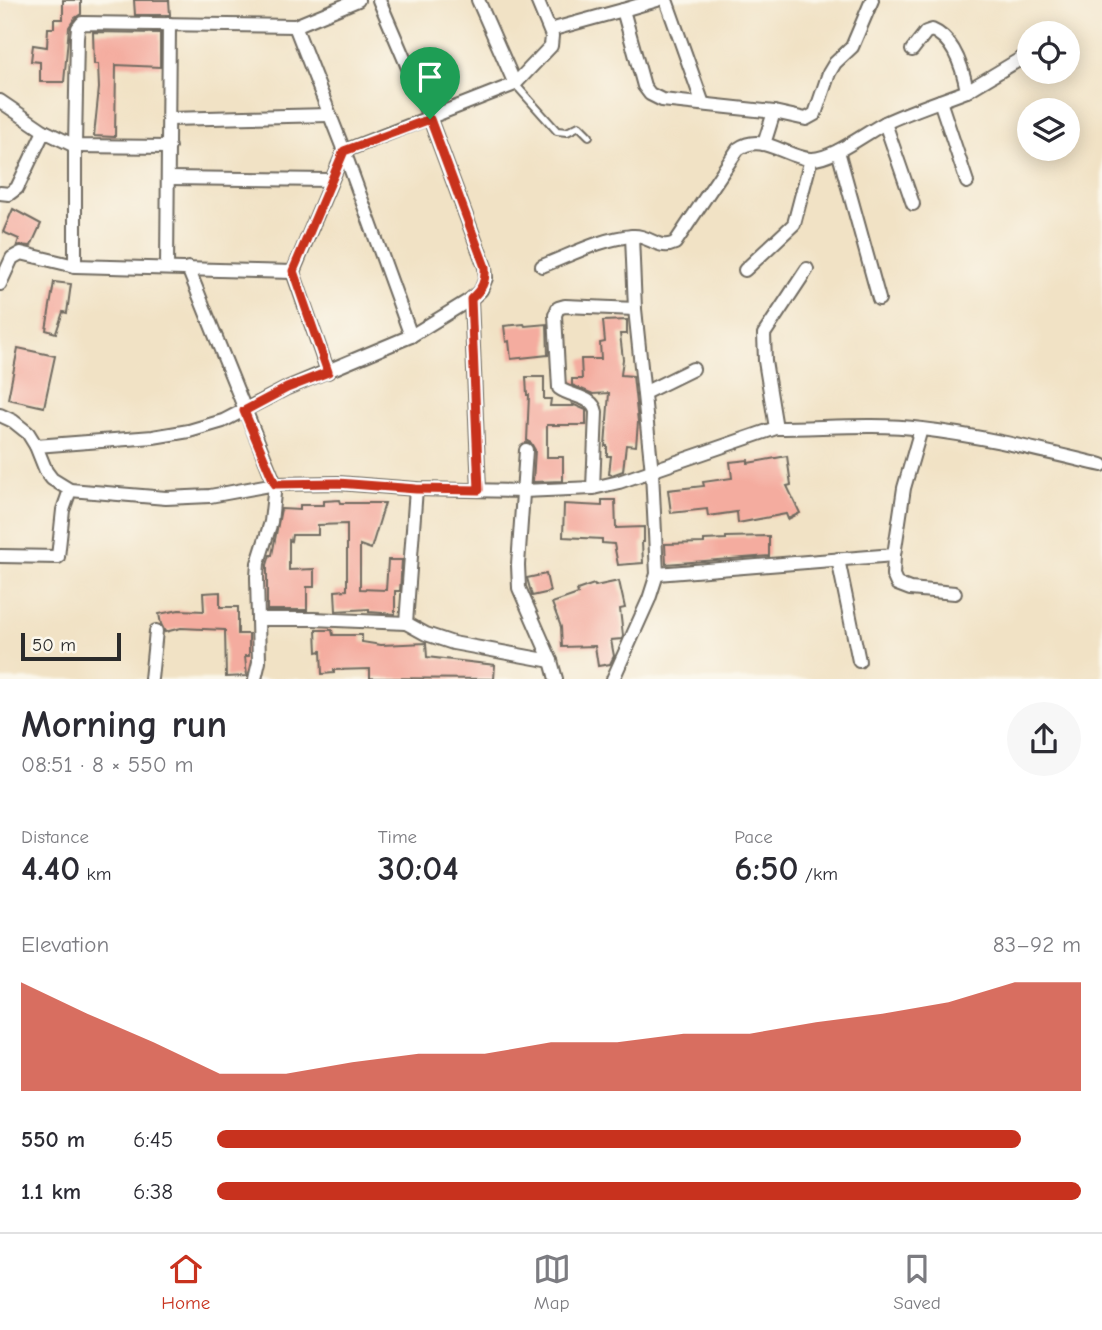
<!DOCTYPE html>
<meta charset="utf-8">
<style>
:root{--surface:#fff;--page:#f7f7f7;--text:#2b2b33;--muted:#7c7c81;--line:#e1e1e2;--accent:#c8321e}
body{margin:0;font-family:"Comic Neue",sans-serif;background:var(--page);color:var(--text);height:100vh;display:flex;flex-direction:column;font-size:26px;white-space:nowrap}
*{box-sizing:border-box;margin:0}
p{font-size:23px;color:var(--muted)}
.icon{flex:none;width:38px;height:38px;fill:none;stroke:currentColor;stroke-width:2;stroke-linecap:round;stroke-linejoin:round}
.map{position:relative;height:679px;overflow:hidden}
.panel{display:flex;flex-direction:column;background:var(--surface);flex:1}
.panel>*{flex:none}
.controls{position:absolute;left:1017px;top:21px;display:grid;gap:14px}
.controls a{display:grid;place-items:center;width:63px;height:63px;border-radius:50%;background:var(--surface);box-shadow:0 4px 18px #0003;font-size:35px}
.scale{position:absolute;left:21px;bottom:18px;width:100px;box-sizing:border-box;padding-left:7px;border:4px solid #2b2b2b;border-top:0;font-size:19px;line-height:24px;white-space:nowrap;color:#2b2b2b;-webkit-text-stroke:5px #fbf7ec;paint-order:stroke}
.pin{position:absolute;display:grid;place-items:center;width:60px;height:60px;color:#fff;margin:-72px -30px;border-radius:50% 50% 50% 0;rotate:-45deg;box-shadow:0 0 7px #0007}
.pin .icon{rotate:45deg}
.round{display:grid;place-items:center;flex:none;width:74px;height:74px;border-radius:37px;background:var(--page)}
.overview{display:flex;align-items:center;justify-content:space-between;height:119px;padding:0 21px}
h1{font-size:38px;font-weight:700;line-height:52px}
.figures{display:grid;grid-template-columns:repeat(3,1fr);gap:10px;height:119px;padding:7px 21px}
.figures div{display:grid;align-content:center}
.figures b{font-size:35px;font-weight:700}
.figures small{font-size:19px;font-weight:400}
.figures p{font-size:19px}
.chart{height:196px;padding:14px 21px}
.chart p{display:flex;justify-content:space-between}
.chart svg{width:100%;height:126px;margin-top:7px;fill:var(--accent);opacity:.7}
ul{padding:0 21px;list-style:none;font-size:23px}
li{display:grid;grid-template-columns:112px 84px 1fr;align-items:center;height:52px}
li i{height:18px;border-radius:9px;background:var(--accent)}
.tab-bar{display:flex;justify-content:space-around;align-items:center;height:98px;border-top:2px solid var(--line);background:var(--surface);font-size:19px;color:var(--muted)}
.tab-bar a{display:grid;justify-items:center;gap:4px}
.tab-bar .active{color:var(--accent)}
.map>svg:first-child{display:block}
.building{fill:#f4ac9f}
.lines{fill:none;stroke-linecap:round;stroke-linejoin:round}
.service-casing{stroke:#706b61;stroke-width:10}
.minor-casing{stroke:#706b61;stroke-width:16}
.service{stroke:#fff;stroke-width:6}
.minor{stroke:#fff;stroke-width:12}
.route-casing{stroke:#fff;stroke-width:14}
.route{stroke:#c8321e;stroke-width:9}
</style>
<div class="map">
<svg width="1102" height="679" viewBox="0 0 1102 679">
<rect width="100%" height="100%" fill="#fbf7ec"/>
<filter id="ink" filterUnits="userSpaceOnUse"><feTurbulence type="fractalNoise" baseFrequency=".0143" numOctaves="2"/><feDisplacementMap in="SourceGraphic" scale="14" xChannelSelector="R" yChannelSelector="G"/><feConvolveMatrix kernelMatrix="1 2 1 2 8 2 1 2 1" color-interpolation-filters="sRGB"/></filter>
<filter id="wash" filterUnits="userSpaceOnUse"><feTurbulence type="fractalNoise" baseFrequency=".00686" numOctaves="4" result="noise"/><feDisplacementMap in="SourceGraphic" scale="28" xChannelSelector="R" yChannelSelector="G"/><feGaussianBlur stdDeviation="1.57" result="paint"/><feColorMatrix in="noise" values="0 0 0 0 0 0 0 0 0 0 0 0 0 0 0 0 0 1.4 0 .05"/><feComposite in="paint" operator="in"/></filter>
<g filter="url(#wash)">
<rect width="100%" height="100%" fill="#f1e2c5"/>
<g id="blocks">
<g class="building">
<path d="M63 0H81V14L75 18 69 27 64 82H40V62L31 61 33 45 47 47 48 28H54V19H63Z"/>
<path d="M134 0H169L170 15H135Z"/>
<path d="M93 32 160 33V67L116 65 115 137 94 136 99 88 98 64H94Z"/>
<path d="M13 209 41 224 31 246 17 245 19 239 3 232Z"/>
<path d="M54 282 71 284 67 313 63 312 56 333 46 330Z"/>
<path d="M627 320V334H620L623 359 621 375 633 376 638 422 636 446 626 445 623 471 612 475 609 474 611 456H607V446H605L609 393 593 394 572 385V379H582L581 359H601L600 343 605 342 603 321Z"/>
<path d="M524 324 525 326 547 324 548 355 511 359 509 341 506 342 504 326Z"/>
<path d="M18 348 55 356 44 407 8 399Z"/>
<path d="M526 377H544V399H551L550 406H573L572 404 586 410V425H547V457H563V481L533 482 535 450 531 443 527 441 529 395H527Z"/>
<path d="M787 456 791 485 787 486 800 513 788 519 786 514 738 523 737 512 708 516 707 509 671 513 668 490 704 486 703 482 732 478 730 462 748 460V463Z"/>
<path d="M340 500 341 503H385L371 549 360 545V589L386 590 388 560H402L400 591H395V614L369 612V609L336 611 335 591 347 590V524L318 525V535H292L291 541 289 540V570L314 569V587H307V610H267V565L270 555H272L281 509 300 510V505H324V501Z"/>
<path d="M602 500H615L616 528 644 527V542H642L643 563 618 565 614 544 602 543V539L563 537 564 504 602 506Z"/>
<path d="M769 536V556L666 564 665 544 704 543V540L726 539V537Z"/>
<path d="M546 574 550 592 532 596 527 578Z"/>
<path d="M619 581 625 608 620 609 623 636 622 639 611 640 614 656 610 664 598 666 595 646 562 647 561 627 552 603 578 594 577 590 594 584 595 586Z"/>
<path d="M220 592V607H238V634H249V656H245L247 676 226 677 225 630 181 628 165 632 161 624 159 614 179 610 204 611 203 593Z"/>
<path d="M316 630H332L333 635H362V642L381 645 426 643 427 657 495 665 494 679 370 678V669L334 670V673L322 674 321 651 317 652Z"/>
</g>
</g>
</g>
<g filter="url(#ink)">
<use href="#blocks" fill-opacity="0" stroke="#706b61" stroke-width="2"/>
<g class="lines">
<g class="service-casing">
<path id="service" d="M515 84 557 131 567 132 579 126 589 136"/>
</g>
<g class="minor-casing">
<g id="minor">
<path d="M666 0 703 104"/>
<path d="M623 10 657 0"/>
<path d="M295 26 344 151 411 336"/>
<path d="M550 30 623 10 644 86 650 94 662 100 774 112"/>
<path d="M515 84 551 46 552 36 537 0"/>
<path d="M967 91 1027 55"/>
<path d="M0 101 44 131 75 146V266L293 272 344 151 515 84 478 0"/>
<path d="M940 101 967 182"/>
<path d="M169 119 329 115"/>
<path d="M885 123 913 204"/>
<path d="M764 144 774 112 806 119 815 114 829 73 835 63 852 47 872 0"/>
<path d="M169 147 75 146 77 37 78 28 82 23 295 26 358 0"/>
<path d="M838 151 879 299"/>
<path d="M169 178 331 180"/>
<path d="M0 193 9 194 17 188 44 131"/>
<path d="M542 266C571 255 602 238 633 236 650 235 658 251 675 243L738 149C762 132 785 157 810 159 831 161 868 131 887 122 913 110 941 101 967 91 963 69 954 39 932 30L926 32 912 50"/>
<path d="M167 268 169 24"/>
<path d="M188 268 275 484 338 483 416 489 523 491 593 488 619 482 776 428 765 361 764 334 807 269"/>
<path d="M745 270 794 224 811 159"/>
<path d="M293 272 328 372"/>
<path d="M0 284 12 258 21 253 75 266"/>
<path d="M471 299 479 490"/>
<path d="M644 393 693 369"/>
<path d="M0 415 13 421 28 433 36 446 46 471 52 479 70 490 166 498 210 496 275 484 271 522 258 563 257 577 259 662 255 679"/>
<path d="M776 428C825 428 874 423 922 429 983 436 1042 451 1102 465"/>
<path d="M36 446 153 437 189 431 223 421 287 388 411 336 471 299 481 290 486 278 485 267 430 119 379 0"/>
<path d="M526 450 518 565 519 588 551 661 556 679"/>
<path d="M593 488 596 412C593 396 571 397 559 388L555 315 558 308 565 306 635 309"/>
<path d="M894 555 893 575 897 584 910 589 955 593"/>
<path d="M0 556 58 557 63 510 70 490"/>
<path d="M838 559 859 661"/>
<path d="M657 574 894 555 904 488 921 429"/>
<path d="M260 619H313L406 623 426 634 453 643 551 661"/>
<path d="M406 623 416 489"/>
<path d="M151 679 156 631"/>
<path d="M613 679 649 599 657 574 652 472 635 309 632 236"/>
</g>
</g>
<use href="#service" class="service"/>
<use href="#minor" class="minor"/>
</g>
</g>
<g class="lines" filter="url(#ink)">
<g class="route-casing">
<path id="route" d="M430 119 485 267C486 282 482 289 471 299L479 490 416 489 338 483 275 484 244 411 287 388 328 372 293 271 344 151Z"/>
</g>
<use href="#route" class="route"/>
</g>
</svg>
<div class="controls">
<a><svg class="icon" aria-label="locate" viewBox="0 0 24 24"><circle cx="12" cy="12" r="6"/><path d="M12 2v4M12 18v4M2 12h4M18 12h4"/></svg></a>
<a><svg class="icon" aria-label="layers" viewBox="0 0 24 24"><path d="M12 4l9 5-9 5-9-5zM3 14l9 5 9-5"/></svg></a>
</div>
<div class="scale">50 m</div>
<div class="pin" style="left:430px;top:119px;background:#1e9e55"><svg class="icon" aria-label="arrive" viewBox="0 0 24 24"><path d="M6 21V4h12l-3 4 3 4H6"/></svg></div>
</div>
<section class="panel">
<div class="overview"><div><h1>Morning run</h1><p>08:51 · 8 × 550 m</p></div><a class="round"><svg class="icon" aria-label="share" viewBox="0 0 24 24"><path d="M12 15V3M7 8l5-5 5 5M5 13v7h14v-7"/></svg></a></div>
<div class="figures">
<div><p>Distance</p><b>4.40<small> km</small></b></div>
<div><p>Time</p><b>30:04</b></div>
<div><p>Pace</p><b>6:50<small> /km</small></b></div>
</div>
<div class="chart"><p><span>Elevation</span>83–92 m</p>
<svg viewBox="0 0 160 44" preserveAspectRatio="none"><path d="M0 44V6L10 17L20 27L30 38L40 38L50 34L60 31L70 31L80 27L90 27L100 24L110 24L120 20L130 17L140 13L150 6L160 6V44z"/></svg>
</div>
<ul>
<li><b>550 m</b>6:45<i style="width:93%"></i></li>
<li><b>1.1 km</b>6:38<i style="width:100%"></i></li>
</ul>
</section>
<nav class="tab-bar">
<a class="active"><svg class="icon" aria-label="home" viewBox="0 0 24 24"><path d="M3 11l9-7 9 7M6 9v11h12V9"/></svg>Home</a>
<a><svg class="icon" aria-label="map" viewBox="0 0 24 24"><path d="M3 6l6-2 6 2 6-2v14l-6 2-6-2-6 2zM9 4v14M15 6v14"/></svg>Map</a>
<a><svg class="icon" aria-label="saved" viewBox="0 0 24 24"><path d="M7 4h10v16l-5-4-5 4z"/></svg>Saved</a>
</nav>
